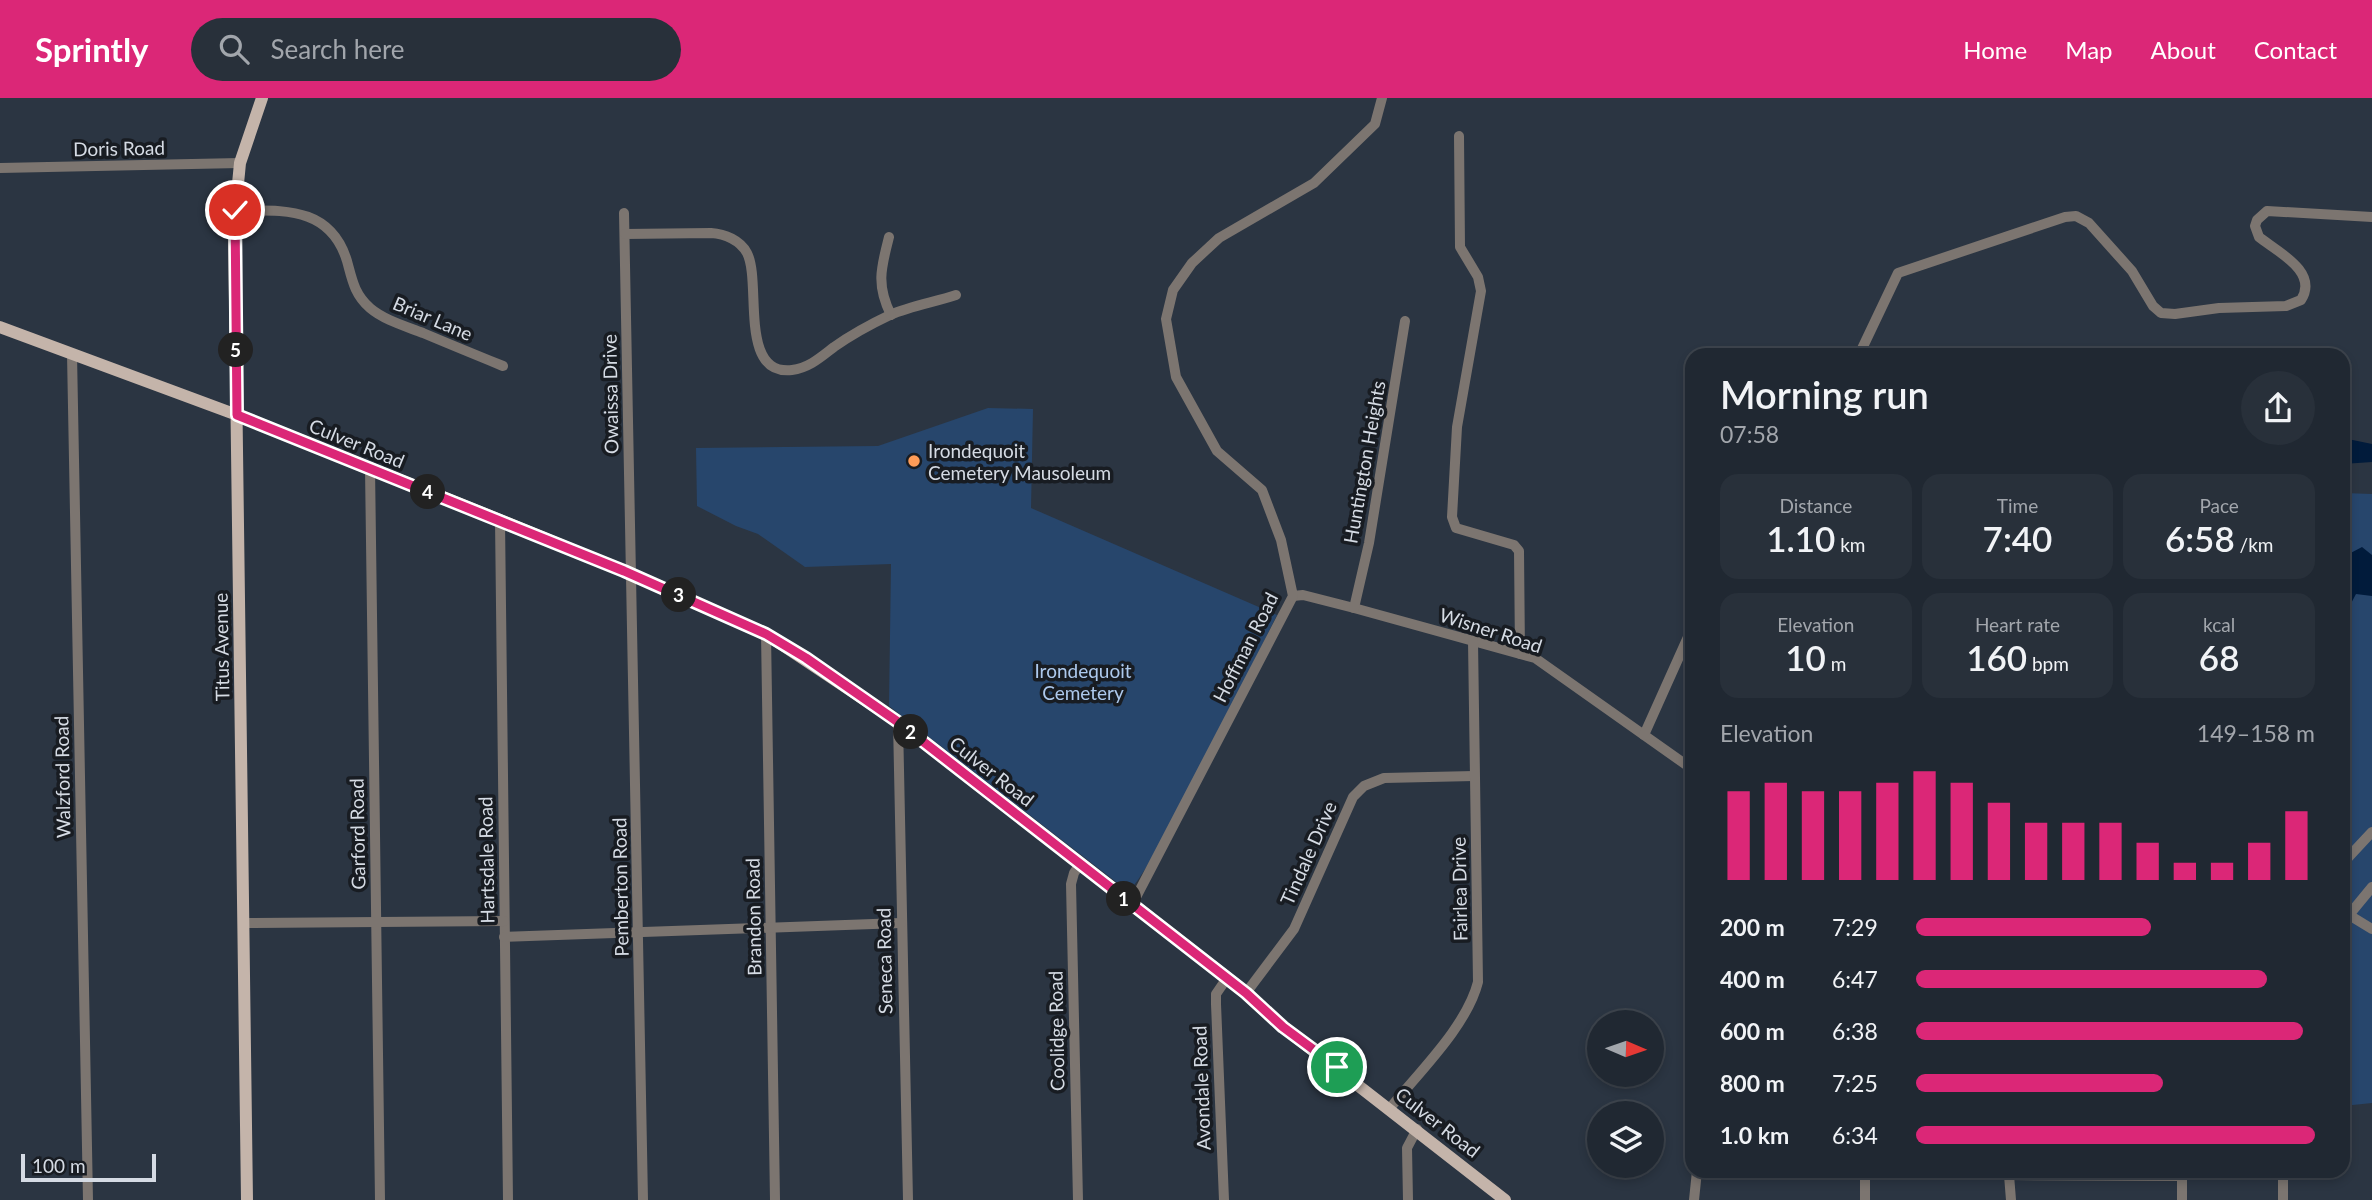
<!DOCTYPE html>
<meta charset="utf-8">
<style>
:root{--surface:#202832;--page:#28303a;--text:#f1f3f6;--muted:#a2a6ac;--line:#3d444d;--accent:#db2777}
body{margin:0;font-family:Lato,sans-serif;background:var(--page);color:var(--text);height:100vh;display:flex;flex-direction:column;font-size:26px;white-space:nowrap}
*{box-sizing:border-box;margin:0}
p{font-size:23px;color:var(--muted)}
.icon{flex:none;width:38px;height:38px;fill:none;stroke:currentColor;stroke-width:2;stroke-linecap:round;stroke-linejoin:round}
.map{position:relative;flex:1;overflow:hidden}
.side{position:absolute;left:1685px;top:250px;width:665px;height:830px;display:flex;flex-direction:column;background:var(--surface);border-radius:21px;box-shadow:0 4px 10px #0003,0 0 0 2px var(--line)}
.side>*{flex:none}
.needle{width:46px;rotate:92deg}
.buttons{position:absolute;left:1587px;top:912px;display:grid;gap:14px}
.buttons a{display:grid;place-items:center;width:77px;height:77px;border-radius:50%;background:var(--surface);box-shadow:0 4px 10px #0003,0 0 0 2px var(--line);font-size:35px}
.scale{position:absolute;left:21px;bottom:18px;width:135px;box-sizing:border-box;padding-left:7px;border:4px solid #d5dbe4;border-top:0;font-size:19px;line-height:24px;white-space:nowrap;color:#d5dbe4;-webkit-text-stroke:5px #181c22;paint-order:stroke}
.pin{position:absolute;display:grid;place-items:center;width:60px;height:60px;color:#fff;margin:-30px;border:4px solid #fff;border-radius:50%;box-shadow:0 2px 7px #0007}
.km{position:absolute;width:35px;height:35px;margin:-18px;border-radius:50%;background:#222;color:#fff;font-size:19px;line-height:35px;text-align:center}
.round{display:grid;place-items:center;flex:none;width:74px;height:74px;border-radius:37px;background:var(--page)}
.headline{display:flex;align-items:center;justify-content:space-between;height:119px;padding:0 35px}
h1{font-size:38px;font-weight:600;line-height:52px}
.stats{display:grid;grid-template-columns:repeat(3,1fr);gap:10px;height:119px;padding:7px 35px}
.stats div{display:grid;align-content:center;border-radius:18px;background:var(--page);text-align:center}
.stats b{font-size:35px;font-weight:600}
.stats small{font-size:19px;font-weight:400}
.stats p{font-size:19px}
.chart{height:196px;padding:14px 35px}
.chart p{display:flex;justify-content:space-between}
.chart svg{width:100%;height:126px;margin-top:7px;stroke:var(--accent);stroke-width:6}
ul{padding:0 35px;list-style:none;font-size:23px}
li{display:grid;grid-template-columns:112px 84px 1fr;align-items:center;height:52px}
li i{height:18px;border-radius:9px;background:var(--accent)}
header{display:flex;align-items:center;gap:42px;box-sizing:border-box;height:98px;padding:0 35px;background:var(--accent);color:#fff}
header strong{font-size:33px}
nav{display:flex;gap:38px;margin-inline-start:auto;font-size:24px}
.search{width:490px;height:63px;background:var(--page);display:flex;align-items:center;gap:18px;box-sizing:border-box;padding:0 24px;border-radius:38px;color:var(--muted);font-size:26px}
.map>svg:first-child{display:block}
.green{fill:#27466c}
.water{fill:#011b3b}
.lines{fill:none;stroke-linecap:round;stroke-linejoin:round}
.minor{stroke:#7c7570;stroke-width:10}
.major{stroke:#c4b4aa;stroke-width:12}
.route-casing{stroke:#fff;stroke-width:14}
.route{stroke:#db2777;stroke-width:9}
.poi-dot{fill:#fe9c58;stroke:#181c22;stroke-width:2.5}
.labels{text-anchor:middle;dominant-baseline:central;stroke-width:7;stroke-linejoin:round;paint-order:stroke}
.street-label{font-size:19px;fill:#d5dbe4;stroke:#181c22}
.poi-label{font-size:19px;fill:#d5dbe4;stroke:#181c22;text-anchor:start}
.park-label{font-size:19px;fill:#adc9ed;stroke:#181c22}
</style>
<header>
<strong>Sprintly</strong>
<div class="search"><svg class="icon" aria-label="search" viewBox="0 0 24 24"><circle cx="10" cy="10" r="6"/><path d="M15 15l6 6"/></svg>Search here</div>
<nav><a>Home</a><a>Map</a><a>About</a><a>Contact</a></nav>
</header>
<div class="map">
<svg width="2372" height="1102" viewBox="0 0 2372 1102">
<rect width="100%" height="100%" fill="#2b3542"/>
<g class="green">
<path d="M988 310 1033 311 1031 410 1277 517C1259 552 1148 782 1130 791L1120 787 889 608 891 466 805 469 758 436 736 428 697 408 696 350 878 348Z"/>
<path d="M2343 395 2372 396V1005L2343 1008Z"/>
</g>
<g class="water">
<path d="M2343 340 2372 346V364L2343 366Z"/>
<path d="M2362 449 2372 457V498L2356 496 2347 513 2343 514V459Z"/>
</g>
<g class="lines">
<g class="minor">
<path d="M1459 38 1460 149 1478 179 1481 193 1457 329 1452 419 1456 430 1514 447 1519 453 1520 556"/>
<path d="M0 70 240 65"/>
<path d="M235 112C281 113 330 107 347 163 352 181 354 196 370 210 384 222 405 228 423 235 449 246 476 257 503 268"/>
<path d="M624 115 643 1102"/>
<path d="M625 136 711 135C725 136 740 142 747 155 762 184 738 278 792 272 809 270 821 259 834 249 851 237 871 226 890 217 910 208 935 204 956 197"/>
<path d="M889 139C881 170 876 187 891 217"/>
<path d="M72 256 88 1102"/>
<path d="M1859 257 1898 175 2065 119 2076 118 2089 125 2132 173 2153 208 2161 215 2175 216 2219 210 2286 208 2301 202C2319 174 2278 154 2259 139L2255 128 2257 122 2267 113 2372 119"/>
<path d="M370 370 380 1102"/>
<path d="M500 422 508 1102"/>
<path d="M1293 498 1303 497 1354 510 1535 560 1692 671"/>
<path d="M1354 510 1369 445 1405 223"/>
<path d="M766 536 775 1102"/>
<path d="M898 624 908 1102"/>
<path d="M1644 637 1692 530"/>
<path d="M2343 765 2372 734"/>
<path d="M1132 807 1293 498 1281 442 1262 392 1217 353 1176 279 1166 221 1173 192 1192 165 1219 140 1314 85 1375 26 1382 0"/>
<path d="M2344 817H2349L2372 831"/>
<path d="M2349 817 2372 789"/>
<path d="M244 825 504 823"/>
<path d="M504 839 901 825"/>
<path d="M1246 895 1294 831 1353 699 1364 688 1384 680 1474 678"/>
<path d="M1390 1010C1419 974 1467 928 1478 884L1473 543"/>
<path d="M1865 1073V1102"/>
<path d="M2000 1073 2009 1077 2182 1078"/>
<path d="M2182 1073V1102"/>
<path d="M2283 1073V1102"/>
<path d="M2009 1077 2011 1102"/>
<path d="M1078 1102 1071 786 1074 775 1080 766"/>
<path d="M1224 1102 1216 906V896L1227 880"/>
<path d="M1408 1102 1407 1050 1417 1031"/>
<path d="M1694 1102 1697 1073"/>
</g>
<g class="major">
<path d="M0 229 237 317 500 422 624 473 766 536 898 624 1234 885 1283 929 1505 1102"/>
<path d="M247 1102 234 127 240 65 262 0"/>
</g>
</g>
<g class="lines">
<g class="route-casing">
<path id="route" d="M235 112 237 317 624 473 766 536 806 560 898 624 1246 895 1283 929 1337 969"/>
</g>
<use href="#route" class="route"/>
</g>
<circle class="poi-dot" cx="914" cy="363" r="7"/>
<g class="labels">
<g class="street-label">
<text transform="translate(119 50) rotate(-1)">Doris Road</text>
<text transform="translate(433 220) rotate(23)">Briar Lane</text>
<text transform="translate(610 296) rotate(-91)">Owaissa Drive</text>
<text transform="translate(357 345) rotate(22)">Culver Road</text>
<text transform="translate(1364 364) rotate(-80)">Huntington Heights</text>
<text transform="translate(1491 532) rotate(18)">Wisner Road</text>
<text transform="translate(221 549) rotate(-91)">Titus Avenue</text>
<text transform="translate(1245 549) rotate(-63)">Hoffman Road</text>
<text transform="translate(992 673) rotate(38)">Culver Road</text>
<text transform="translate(62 679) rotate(-91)">Walzford Road</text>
<text transform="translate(357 736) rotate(-91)">Garford Road</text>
<text transform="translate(1308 755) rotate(-66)">Tindale Drive</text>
<text transform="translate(486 762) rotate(-91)">Hartsdale Road</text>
<text transform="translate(620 789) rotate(-91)">Pemberton Road</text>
<text transform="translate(1459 791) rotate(-91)">Fairlea Drive</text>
<text transform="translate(753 819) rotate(-91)">Brandon Road</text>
<text transform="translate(884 863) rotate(-91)">Seneca Road</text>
<text transform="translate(1056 933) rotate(-91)">Coolidge Road</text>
<text transform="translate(1201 990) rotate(-92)">Avondale Road</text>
<text transform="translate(1438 1024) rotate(38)">Culver Road</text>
</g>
<g class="poi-label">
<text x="928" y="352">Irondequoit<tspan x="928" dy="22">Cemetery Mausoleum</tspan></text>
</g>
<g class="park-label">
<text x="1083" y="572">Irondequoit<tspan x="1083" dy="22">Cemetery</tspan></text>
</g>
</g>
</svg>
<div class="buttons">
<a><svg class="needle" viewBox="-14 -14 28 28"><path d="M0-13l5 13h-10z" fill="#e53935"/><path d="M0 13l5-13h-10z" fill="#a2a6ac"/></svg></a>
<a><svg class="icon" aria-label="layers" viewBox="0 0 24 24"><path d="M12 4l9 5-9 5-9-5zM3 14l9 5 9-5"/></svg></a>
</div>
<div class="scale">100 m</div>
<div class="pin" style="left:1337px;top:969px;background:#1e9e55"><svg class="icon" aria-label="arrive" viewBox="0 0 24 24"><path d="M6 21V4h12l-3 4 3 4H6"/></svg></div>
<div class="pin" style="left:235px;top:112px;background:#d93025"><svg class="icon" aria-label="check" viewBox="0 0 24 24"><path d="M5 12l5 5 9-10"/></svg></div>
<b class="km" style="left:1124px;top:801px">1</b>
<b class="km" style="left:911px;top:634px">2</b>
<b class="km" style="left:679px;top:497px">3</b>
<b class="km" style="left:428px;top:394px">4</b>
<b class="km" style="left:236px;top:252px">5</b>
<section class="side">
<div class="headline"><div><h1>Morning run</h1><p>07:58</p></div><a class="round"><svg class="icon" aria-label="share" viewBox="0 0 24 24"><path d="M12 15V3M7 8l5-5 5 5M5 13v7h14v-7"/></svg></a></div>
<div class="stats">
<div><p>Distance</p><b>1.10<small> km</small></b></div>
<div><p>Time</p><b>7:40</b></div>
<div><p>Pace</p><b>6:58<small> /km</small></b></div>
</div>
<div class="stats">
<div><p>Elevation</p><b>10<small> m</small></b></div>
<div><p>Heart rate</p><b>160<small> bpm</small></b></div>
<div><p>kcal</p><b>68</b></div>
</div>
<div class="chart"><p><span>Elevation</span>149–158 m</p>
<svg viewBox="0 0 160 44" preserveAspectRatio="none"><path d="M5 44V13M15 44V10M25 44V13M35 44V13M45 44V10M55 44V6M65 44V10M75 44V17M85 44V24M95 44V24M105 44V24M115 44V31M125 44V38M135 44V38M145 44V31M155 44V20"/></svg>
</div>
<ul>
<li><b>200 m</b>7:29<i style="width:59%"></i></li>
<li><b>400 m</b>6:47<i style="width:88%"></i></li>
<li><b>600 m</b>6:38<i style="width:97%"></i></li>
<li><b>800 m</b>7:25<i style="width:62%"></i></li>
<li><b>1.0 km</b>6:34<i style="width:100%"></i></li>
</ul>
</section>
</div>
